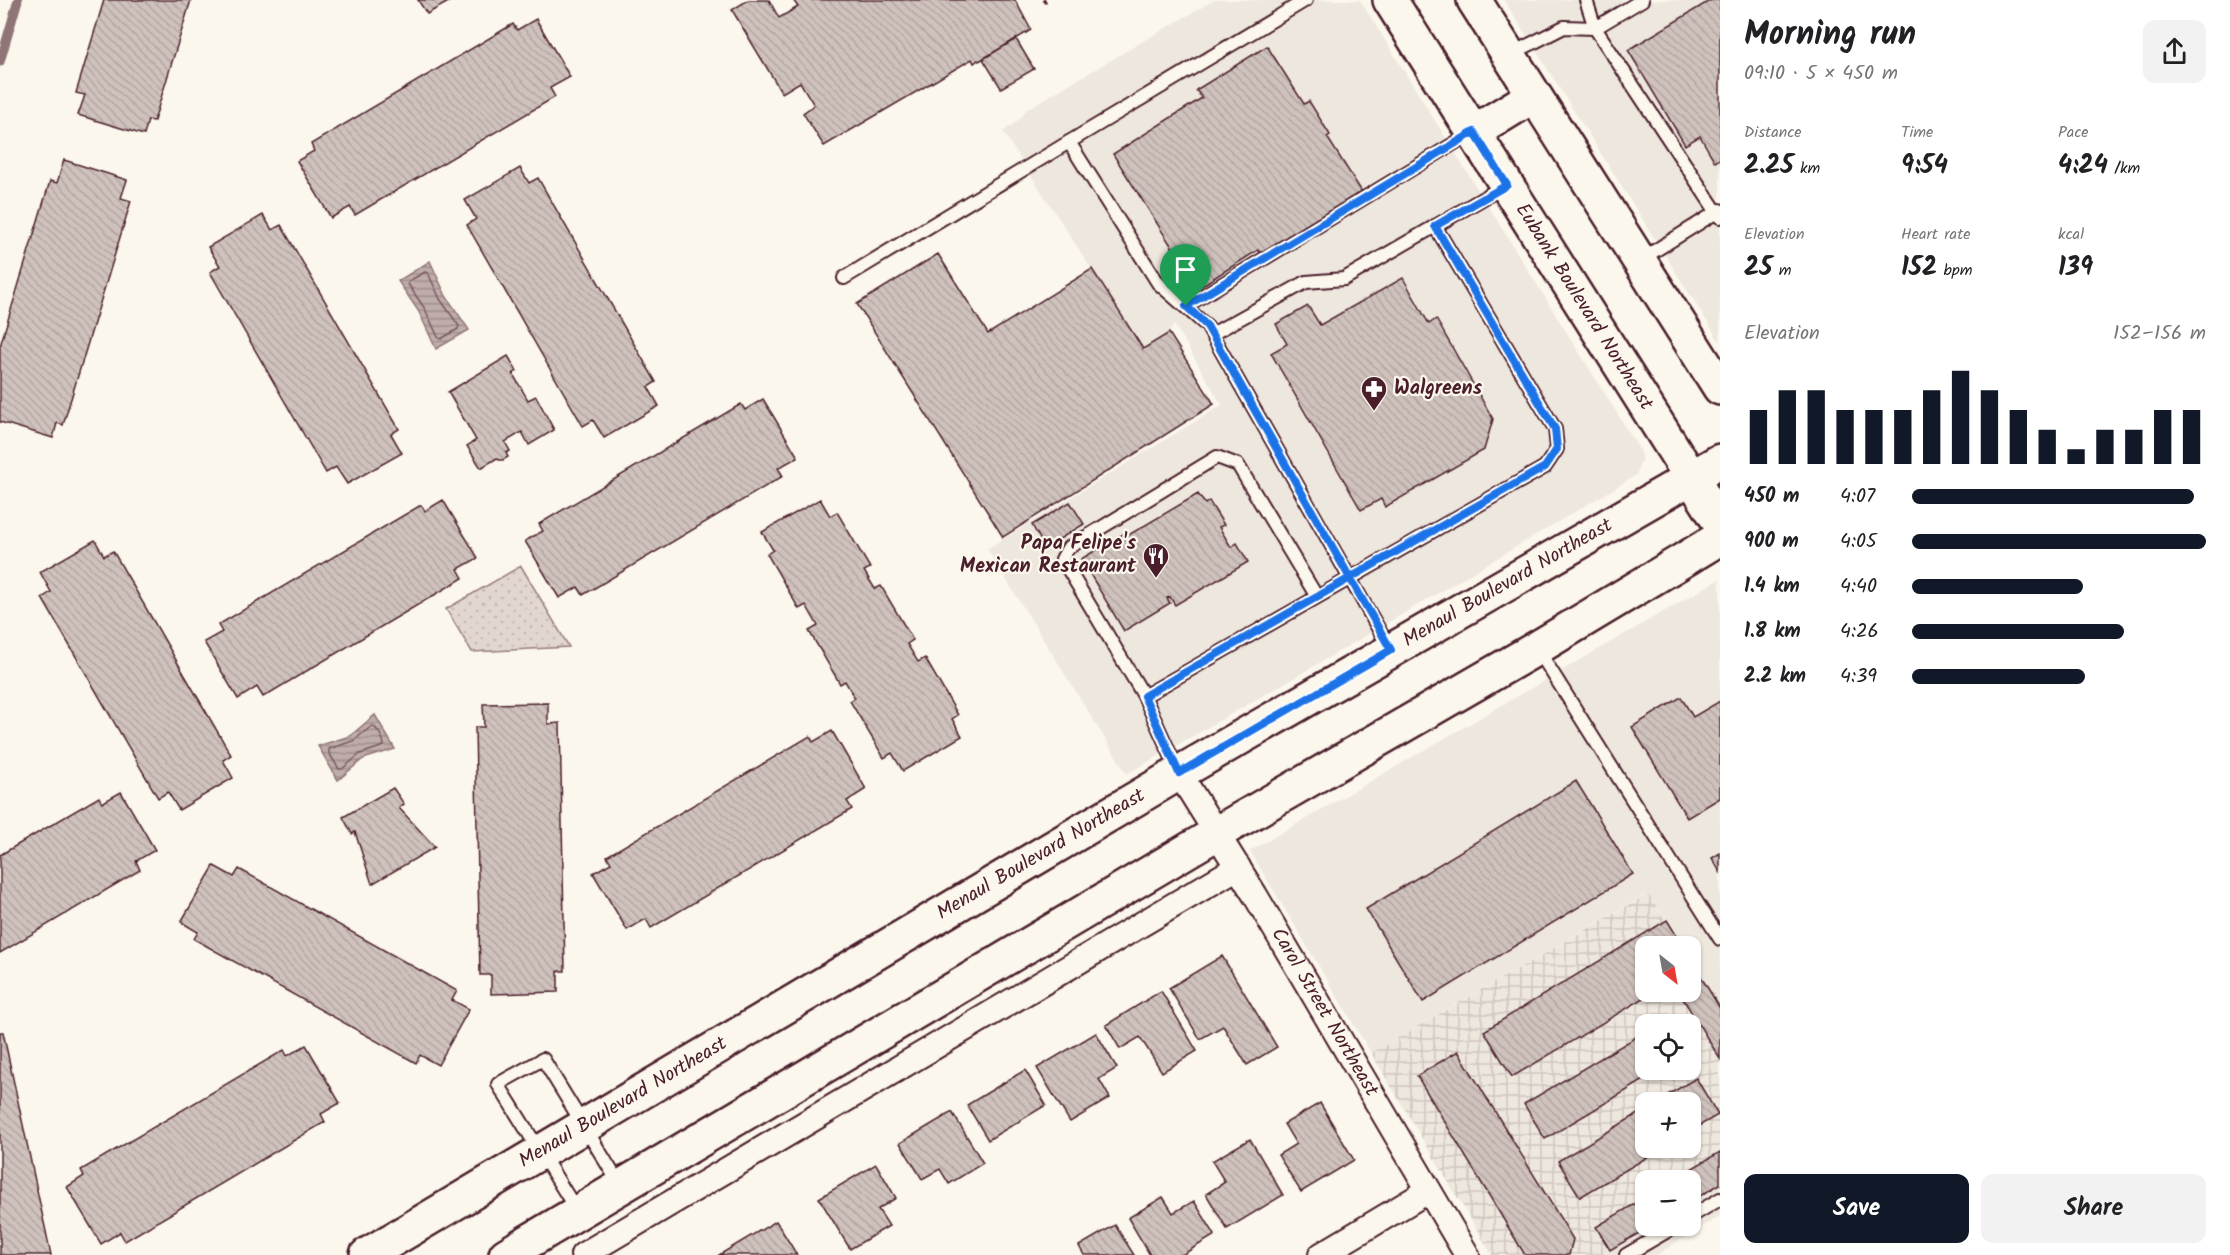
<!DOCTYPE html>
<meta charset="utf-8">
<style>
:root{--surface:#fff;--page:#f2f2f2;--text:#202124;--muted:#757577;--accent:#111827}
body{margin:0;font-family:Kalam,sans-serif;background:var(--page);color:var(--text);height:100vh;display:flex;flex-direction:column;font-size:22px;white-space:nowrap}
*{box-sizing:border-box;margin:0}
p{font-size:20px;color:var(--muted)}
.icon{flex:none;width:33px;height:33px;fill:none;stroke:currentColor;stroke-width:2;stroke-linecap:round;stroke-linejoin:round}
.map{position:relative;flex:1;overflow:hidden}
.drawer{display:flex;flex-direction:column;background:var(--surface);width:510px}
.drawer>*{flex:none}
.needle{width:39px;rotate:149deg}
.tools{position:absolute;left:1635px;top:936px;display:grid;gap:12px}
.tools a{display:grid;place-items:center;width:66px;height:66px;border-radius:12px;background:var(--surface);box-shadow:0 2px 4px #0004;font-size:30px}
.pin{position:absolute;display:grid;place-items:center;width:51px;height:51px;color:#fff;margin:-62px -26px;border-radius:50% 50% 50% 0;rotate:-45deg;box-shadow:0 0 6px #0007}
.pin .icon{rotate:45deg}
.round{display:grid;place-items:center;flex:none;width:63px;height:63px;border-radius:12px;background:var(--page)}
.overview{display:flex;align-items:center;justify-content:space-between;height:102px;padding:0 24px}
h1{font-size:33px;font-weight:600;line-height:45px}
.figures{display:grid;grid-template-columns:repeat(3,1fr);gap:9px;height:102px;padding:6px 24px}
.figures div{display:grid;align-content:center}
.figures b{font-size:26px;font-weight:600}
.figures small{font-size:16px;font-weight:400}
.figures p{font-size:16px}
.chart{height:168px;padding:12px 24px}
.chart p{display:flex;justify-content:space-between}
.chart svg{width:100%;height:108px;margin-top:6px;stroke:var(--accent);stroke-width:6}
.button{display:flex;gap:12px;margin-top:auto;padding:12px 24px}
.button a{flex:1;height:69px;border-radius:12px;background:var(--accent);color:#fff;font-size:24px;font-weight:600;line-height:69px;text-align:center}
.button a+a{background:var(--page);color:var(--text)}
ul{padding:0 24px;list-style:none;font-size:20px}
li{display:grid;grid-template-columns:96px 72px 1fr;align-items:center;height:45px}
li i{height:15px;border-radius:8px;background:var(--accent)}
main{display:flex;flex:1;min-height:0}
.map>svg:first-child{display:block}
.built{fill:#eee7de}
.industrial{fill:url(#industrial-grid);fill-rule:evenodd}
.park{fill:url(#park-dots);stroke:#967b7e;stroke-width:1.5}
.water{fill:url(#water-rules);stroke:#907477;stroke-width:1.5}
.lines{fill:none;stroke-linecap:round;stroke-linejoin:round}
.shore{stroke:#79585e;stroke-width:1.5}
.stream{stroke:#907477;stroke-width:9}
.building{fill:url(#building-back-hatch);stroke:#4a1f2b;stroke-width:1.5}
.lane-casing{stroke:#4a1f2b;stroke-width:16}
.street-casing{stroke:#4a1f2b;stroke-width:28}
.secondary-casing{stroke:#4a1f2b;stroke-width:38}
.path{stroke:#4a1f2b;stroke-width:4;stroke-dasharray:6 4.5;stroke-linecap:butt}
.lane{stroke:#fbf7ec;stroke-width:12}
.street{stroke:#fbf7ec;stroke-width:24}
.secondary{stroke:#fbf7ec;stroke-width:33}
.route-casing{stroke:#fff;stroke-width:12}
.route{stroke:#1a73e8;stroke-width:8}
.labels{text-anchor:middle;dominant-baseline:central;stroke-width:4.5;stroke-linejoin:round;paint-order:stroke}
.street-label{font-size:20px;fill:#4a1f2b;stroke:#fbf7ec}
.poi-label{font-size:20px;font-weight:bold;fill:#4a1f2b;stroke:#fbf7ec;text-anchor:start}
</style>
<main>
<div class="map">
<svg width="1720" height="1255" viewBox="0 0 1720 1255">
<defs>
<pattern id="industrial-grid" width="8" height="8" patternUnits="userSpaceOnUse" patternTransform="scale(1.5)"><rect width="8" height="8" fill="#eee7de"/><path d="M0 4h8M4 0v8" fill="none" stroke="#cec6bf"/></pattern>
<pattern id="park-dots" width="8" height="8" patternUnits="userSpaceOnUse" patternTransform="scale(1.5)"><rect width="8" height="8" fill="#e2d7d0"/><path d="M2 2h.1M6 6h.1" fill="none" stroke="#c3b8b3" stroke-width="1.8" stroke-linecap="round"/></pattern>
<pattern id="water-rules" width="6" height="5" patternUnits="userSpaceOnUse" patternTransform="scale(1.5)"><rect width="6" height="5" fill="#bfadaa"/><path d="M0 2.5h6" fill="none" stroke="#9d8c8b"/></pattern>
<pattern id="building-back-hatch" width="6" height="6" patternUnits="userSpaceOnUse" patternTransform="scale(1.5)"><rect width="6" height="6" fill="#cfc2bc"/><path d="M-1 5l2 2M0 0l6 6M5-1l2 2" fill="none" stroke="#b3a6a2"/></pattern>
</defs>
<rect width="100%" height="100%" fill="#fbf7ec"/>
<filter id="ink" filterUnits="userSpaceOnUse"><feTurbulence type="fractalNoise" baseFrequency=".0167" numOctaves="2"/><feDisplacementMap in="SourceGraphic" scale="12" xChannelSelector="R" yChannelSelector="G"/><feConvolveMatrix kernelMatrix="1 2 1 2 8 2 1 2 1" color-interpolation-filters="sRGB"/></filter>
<g filter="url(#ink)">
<g class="built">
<path d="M1214 0H1360L1641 452V461L1636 475 1612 490 1328 658 1127 774 987 549 1222 405 1174 324 1169 333 1143 349 1003 132 1020 119 1027 109Z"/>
<path d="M1504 0H1720V342Z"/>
<path d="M1720 579V1008L1691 959 1690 946H1683L1667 920 1647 894 1371 1053 1250 851Z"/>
<path d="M1720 1184V1216L1656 1255H1601L1651 1226H1690L1691 1202Z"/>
</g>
<path class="industrial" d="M1648 894 1683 946H1646V992H1690L1691 959 1720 1008V1184L1690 1180H1646V1226H1651L1601 1255H1492L1371 1053ZM1646 1024H1690V1070H1646ZM1646 1102H1690V1148H1646Z"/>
<path class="park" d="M521 566 569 647 472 652 446 609Z"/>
<g class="water">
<path d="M430 261 446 296 469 330 436 349 419 312 398 281Z"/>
<path d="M375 715 395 749 363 759 338 780 318 746 350 736Z"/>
</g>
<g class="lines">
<g class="shore">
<path d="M425 272 428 273 440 299 459 326 458 329 441 339 438 337 425 309 408 284 409 281Z"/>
<path d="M372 726C378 728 384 740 384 746L360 754 342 769H339L329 753V749L353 741Z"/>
</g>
<path class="stream" d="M0 62 18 0"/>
</g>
<g class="building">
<path d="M104 0H191L154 121 148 120 144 135 78 115 85 95 76 93Z"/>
<path d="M418 0H452L427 14Z"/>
<path d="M748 0H769L779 18 798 7 793 0H1015L1031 30 979 61 978 60 974 63 972 59 824 146 803 113 814 105 800 82 782 93 732 10Z"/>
<path d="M1711 0H1720V159L1715 162 1700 136 1685 145 1628 50Z"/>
<path d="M536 19 570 77 550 88 555 97 355 215 350 207 331 218 297 161 314 151 311 144 513 24 517 30Z"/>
<path d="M1016 39 1034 69 1001 88 983 59Z"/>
<path d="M1267 46 1304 104 1309 101 1330 135 1327 137 1364 195 1264 258 1258 250 1198 288 1113 154 1202 98 1196 90Z"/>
<path d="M64 160 127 180 121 198 131 201 63 425 57 423 53 438 0 422V346L50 181 57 183Z"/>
<path d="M520 168 529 183 538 178 656 382 648 387 659 406 604 438 593 420 583 426 467 225 476 219 465 200Z"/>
<path d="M263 215 272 230 281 225 399 429 391 434 402 453 347 484 336 467 326 473 210 272 220 266 208 247Z"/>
<path d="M938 254 988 334 1092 269 1143 349 1169 333 1214 404 1003 537 857 304Z"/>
<path d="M1403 278 1429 324 1436 319 1493 419 1484 450 1385 507 1381 499 1361 510 1271 353 1287 344 1276 324 1308 306 1320 325Z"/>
<path d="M508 356 517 371 513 374 528 400 536 396 554 430 529 445 522 432 505 442 510 451 506 453 508 457 503 460H499L497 458 481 468 467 446 476 440 448 392Z"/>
<path d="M763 399 798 457 778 468 783 476 583 595 578 587 559 598 525 541 543 531 539 524 741 404 745 410Z"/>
<path d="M1198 494 1205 504 1209 501 1224 525 1219 527 1231 547 1237 543 1248 562 1175 605 1170 597 1167 598 1170 603 1124 631 1081 559 1125 533 1127 536Z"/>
<path d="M820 499 830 516 837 512 870 568 864 571 875 589 881 586 913 640 907 644 918 662 925 658 958 715 952 719 962 736 903 771 892 753 884 758 850 701 855 698 845 681 840 684 809 631 818 626 806 605 799 609 767 554 773 550 762 532Z"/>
<path d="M443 500 478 558 458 569 463 578 263 697 257 687 238 699 204 642 222 632 218 625 421 505 425 511Z"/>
<path d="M1070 502 1084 524 1045 548 1032 525Z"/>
<path d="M95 540 104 556 113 551 231 755 223 760 233 778 179 810 168 792 158 798 42 598 51 592 40 572Z"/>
<path d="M1681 697 1693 717 1720 701V798L1687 818 1632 727Z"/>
<path d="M548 703V724L560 723 565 971H558V992L491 994V975H480L475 727H484L483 704Z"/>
<path d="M832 731 866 789 847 801 852 809 651 928 646 919 627 930 593 873 611 863 607 856 810 736 813 742Z"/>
<path d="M1576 781 1633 874 1423 1002 1366 909Z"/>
<path d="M393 788 404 804 399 808 435 847 372 884 355 832 352 834 343 817Z"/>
<path d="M121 792 155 850 136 861 140 870 0 953V855L99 797 102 803Z"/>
<path d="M1720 853V872L1712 858Z"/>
<path d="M214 866 234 877 239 869 457 991 452 1000 469 1009 438 1065 420 1055 416 1063 194 939 198 932 181 922Z"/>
<path d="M1667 920 1683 946H1646V992H1654L1512 1077 1484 1031Z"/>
<path d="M1222 956 1277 1047 1247 1065 1223 1026 1200 1039 1169 988Z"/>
<path d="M1690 959 1720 1008V1059L1679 992H1690Z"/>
<path d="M1161 991 1197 1051 1162 1072 1140 1037 1120 1049 1106 1025Z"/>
<path d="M1646 1031V1070H1661L1545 1139 1524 1104Z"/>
<path d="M0 1032H3L51 1255H0Z"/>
<path d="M1096 1033 1117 1068 1099 1079 1110 1098 1070 1122 1037 1068Z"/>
<path d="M306 1045 340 1103 321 1114 325 1122 125 1241 120 1232 101 1244 67 1187 84 1176 81 1170 284 1050 287 1056Z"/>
<path d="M1458 1051 1573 1239 1569 1255H1525L1417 1076Z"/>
<path d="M1025 1070 1046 1105 988 1140 967 1105Z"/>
<path d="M1696 1078 1718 1115 1690 1131V1102H1656Z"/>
<path d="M1320 1103 1354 1160 1301 1192 1278 1155 1296 1144 1284 1124Z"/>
<path d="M1646 1109V1148H1663L1580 1197 1558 1161Z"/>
<path d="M952 1112 983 1163 949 1184 940 1169 922 1179 900 1143Z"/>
<path d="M1250 1139 1283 1195 1227 1229 1206 1194 1225 1182 1212 1161Z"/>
<path d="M1720 1152V1184L1690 1202V1180H1672Z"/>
<path d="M876 1164 896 1198 878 1209 889 1226 850 1249 819 1198Z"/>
<path d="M1163 1197 1173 1213 1194 1201 1215 1235 1182 1255H1150L1128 1218Z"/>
<path d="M1646 1197V1226H1651L1610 1250 1596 1227Z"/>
<path d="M776 1221 797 1255H719Z"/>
<path d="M1115 1225 1134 1255H1084L1079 1246Z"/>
</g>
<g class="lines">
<g class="lane-casing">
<g id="lane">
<path d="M1306 0 1069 142 1158 283 1207 326 1390 649"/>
<path d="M1642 0 1595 28 1720 217"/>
<path d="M1509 55 1564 27 1595 28 1586 0"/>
<path d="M1640 260 1720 210"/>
<path d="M844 278 1069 142"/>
<path d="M1186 306 1473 132"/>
<path d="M1212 334 1306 282 1344 279 1506 185"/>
<path d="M1317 597 1238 465 1217 457 1068 548 1062 559 1144 696 1545 467 1557 449 1555 429 1435 226"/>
<path d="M1538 650 1720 939"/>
<path d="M1144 696 1178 771"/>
<path d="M577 1211 498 1084 543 1059 620 1185"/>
<path d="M1690 1217 1720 1199"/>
<path d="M1626 1255 1676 1226"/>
</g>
</g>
<g class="street-casing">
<g id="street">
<path id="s1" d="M1179 773 1255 895 1467 1255"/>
<path d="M583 1255 1238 867"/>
<path d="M1321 1255 1428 1191"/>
</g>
</g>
<g class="secondary-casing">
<g id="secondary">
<path id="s2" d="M1390 0 1720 523"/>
<path d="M1474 0 1720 388"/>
<path d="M1474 132 1533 96"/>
<path id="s3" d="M367 1255 1179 773 1720 461"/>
<path d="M506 1255 1217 833 1537 648 1720 538"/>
</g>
</g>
<path class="path" d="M1043 2 1046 0"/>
<use href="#lane" class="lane"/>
<use href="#street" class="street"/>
<use href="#secondary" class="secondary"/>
</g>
</g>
<g class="lines" filter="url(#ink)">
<g class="route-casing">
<path id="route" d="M1186 306 1207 326 1350 578 1144 696 1179 773 1391 650 1350 578 1545 467 1557 449 1555 429 1435 226 1507 185 1474 132 1186 306"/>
</g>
<use href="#route" class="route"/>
</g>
<defs>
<g id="pharmacy-pin" transform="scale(1.35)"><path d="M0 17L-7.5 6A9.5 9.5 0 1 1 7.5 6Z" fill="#4a1f2b" stroke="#fbf7ec"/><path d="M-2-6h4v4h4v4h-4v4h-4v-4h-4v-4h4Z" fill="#fff"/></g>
<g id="restaurant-pin" transform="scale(1.35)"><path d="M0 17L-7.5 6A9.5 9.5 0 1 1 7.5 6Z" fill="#4a1f2b" stroke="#fbf7ec"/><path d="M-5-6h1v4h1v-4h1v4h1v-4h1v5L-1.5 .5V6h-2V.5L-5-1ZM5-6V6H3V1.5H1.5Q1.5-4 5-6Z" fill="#fff"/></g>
</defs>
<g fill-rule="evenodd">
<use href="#pharmacy-pin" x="1374" y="389"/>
<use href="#restaurant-pin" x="1156" y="556"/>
</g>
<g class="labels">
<g class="street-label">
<text stroke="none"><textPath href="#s2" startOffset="363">Eubank Boulevard Northeast</textPath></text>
<text stroke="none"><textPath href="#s3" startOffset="1324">Menaul Boulevard Northeast</textPath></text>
<text stroke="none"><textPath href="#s3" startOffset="784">Menaul Boulevard Northeast</textPath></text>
<text stroke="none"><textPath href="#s1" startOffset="280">Carol Street Northeast</textPath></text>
<text stroke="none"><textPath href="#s3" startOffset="298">Menaul Boulevard Northeast</textPath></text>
</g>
<g class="poi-label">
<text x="1394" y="389">Walgreens</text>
<text x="1136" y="544" text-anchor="end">Papa Felipe's<tspan x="1136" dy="23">Mexican Restaurant</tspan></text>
</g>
</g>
</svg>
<div class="tools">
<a><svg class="needle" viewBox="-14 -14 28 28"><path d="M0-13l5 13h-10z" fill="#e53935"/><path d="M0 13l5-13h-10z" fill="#757577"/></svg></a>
<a><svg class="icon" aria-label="locate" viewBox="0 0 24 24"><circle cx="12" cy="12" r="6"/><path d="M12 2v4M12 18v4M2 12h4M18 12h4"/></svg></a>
<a>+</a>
<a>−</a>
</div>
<div class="pin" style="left:1186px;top:306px;background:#1e9e55"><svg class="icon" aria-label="arrive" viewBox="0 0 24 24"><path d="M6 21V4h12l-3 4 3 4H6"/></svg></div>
</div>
<section class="drawer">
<div class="overview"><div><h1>Morning run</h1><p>09:10 · 5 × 450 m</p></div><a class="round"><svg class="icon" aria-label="share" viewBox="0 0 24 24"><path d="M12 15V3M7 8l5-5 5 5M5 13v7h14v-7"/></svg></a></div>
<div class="figures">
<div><p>Distance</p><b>2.25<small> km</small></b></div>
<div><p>Time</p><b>9:54</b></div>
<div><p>Pace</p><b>4:24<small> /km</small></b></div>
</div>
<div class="figures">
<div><p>Elevation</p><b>25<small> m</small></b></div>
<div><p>Heart rate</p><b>152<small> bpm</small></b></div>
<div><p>kcal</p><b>139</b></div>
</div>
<div class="chart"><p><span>Elevation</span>152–156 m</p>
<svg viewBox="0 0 160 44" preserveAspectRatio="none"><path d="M5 44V22M15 44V14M25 44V14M35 44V22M45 44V22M55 44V22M65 44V14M75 44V6M85 44V14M95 44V22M105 44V30M115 44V38M125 44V30M135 44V30M145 44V22M155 44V22"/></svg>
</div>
<ul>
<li><b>450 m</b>4:07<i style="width:96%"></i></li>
<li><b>900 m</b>4:05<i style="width:100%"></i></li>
<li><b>1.4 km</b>4:40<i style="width:58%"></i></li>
<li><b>1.8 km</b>4:26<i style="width:72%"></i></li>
<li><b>2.2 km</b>4:39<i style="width:59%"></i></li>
</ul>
<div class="button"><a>Save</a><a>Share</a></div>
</section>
</main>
